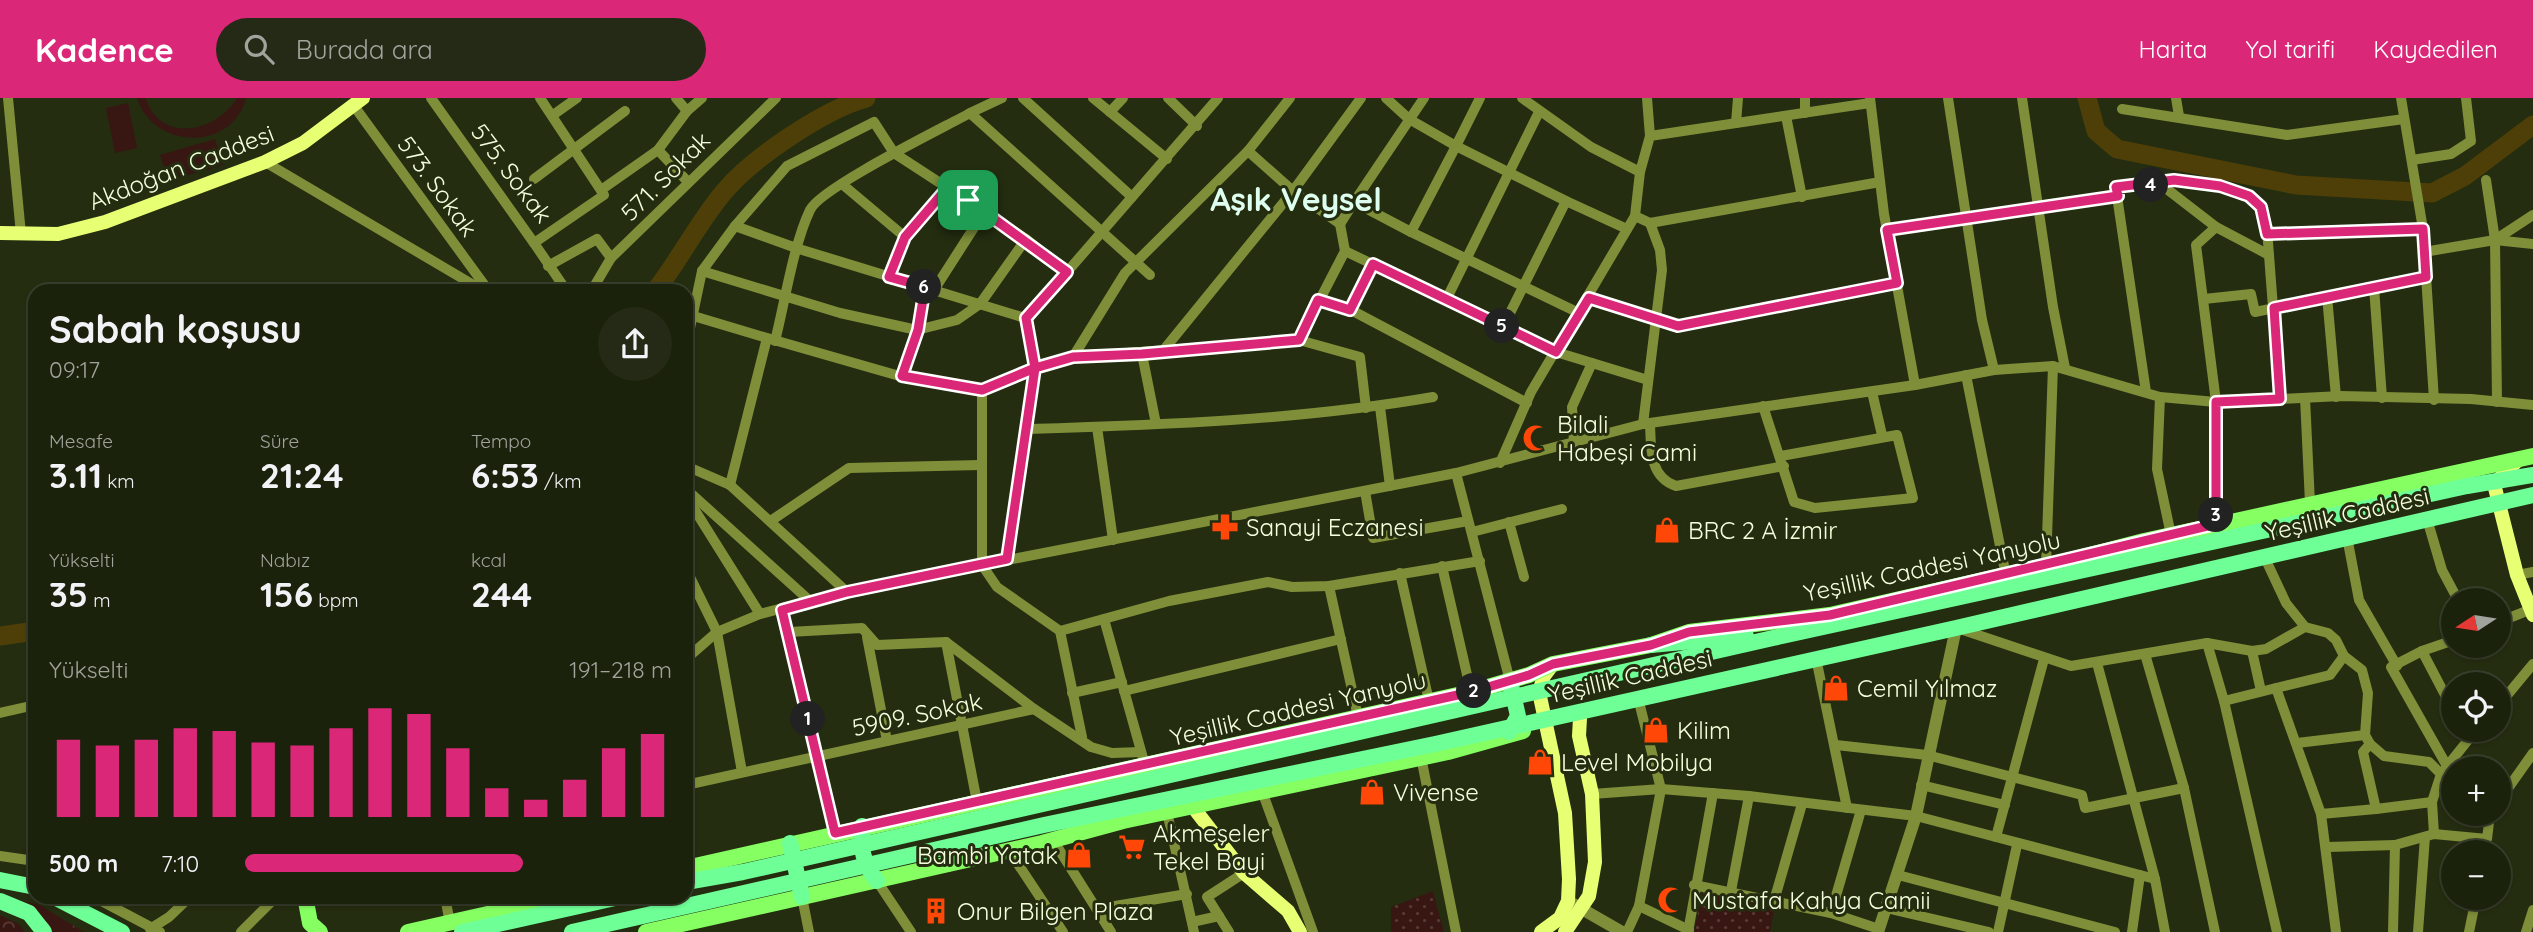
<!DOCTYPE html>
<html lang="tr">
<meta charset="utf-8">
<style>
:root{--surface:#1b220c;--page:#242a15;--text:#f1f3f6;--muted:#a0a49d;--line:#393f2d;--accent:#db2777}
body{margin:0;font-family:Quicksand,sans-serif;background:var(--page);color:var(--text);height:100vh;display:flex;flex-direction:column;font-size:26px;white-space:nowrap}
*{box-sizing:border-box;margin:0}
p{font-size:23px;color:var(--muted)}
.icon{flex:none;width:38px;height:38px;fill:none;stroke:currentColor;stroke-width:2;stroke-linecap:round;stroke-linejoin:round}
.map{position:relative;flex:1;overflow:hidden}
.sheet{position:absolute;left:28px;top:186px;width:665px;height:620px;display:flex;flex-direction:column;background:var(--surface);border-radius:21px;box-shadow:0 2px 5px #0004,0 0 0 2px var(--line)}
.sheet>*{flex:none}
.needle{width:46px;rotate:258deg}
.fabs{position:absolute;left:2441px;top:490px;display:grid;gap:14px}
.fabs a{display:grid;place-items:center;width:70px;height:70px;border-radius:50%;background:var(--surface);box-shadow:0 2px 5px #0004,0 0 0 2px var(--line);font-size:35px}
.pin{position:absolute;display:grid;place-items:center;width:60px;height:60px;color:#fff;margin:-30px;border-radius:14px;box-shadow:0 4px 10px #0006}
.km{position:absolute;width:35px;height:35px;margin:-18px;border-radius:50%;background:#222;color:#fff;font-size:19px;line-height:35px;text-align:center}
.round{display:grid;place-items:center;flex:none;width:74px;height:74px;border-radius:37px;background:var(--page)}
.head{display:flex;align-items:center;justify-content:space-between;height:119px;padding:0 21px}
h1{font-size:38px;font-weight:800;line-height:52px}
.metrics{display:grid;grid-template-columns:repeat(3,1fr);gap:10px;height:119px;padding:7px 21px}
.metrics div{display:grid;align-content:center}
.metrics b{font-size:35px;font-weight:800}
.metrics small{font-size:19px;font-weight:400}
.metrics p{font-size:19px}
.chart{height:196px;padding:14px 21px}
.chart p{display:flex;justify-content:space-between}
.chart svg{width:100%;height:126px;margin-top:7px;stroke:var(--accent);stroke-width:6}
ul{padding:0 21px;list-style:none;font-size:23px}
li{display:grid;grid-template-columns:112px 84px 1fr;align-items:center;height:52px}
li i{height:18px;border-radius:9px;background:var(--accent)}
header{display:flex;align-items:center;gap:42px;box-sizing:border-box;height:98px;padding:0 35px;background:var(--accent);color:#fff}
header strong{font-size:33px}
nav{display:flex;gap:38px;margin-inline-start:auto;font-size:24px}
.search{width:490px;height:63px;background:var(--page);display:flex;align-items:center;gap:18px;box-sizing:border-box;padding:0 24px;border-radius:38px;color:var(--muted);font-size:26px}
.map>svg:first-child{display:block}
.forest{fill:url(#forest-crowns)}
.park{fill:url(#park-dots)}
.pitch{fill:#381713}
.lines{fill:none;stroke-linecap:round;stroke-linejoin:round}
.river{stroke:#4e3f08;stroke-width:19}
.minor{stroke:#7e8e39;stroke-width:10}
.tertiary{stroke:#7e8e39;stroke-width:12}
.secondary{stroke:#e6ff73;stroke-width:14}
.primary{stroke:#86ff63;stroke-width:16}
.trunk{stroke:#6eff96;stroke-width:16}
.route-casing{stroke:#fff;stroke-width:14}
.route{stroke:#db2777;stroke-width:9}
.labels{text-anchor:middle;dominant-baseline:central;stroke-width:6;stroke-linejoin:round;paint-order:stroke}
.street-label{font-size:24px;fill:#f6ffdc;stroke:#242d10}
.poi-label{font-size:24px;fill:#f6ffdc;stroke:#242d10;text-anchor:start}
.district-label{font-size:32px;font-weight:bold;fill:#deffef;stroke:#242d10}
</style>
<header>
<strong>Kadence</strong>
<div class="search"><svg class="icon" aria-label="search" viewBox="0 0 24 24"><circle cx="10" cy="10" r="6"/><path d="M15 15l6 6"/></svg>Burada ara</div>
<nav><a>Harita</a><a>Yol tarifi</a><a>Kaydedilen</a></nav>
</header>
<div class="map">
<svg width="2533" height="834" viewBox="0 0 2533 834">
<defs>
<pattern id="forest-crowns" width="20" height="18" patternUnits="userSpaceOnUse" patternTransform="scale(1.75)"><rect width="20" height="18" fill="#381713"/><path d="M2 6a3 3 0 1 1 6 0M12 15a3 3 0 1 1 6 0" fill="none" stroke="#553a35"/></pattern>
<pattern id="park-dots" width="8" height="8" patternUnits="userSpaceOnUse" patternTransform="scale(1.75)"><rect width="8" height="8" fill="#381713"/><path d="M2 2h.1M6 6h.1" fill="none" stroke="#553a35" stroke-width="1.8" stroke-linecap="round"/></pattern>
</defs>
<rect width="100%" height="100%" fill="#242d10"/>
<g class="forest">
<path d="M1 798 40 807 84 834H48Z"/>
<path d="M0 817 19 826 25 834H0Z"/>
</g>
<g class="park">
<path d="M1703 791 1775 806 1770 834H1694Z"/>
<path d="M1433 793 1444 834H1391V809Z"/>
</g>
<g class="pitch">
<path d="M137 0H146C159 45 215 36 237 0H246C232 55 152 51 137 0Z"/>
<path d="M128 5 137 50 115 55 106 10Z"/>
<path d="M215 41 223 67 168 83 160 57Z"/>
</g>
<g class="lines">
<g class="river">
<path d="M2087 0 2096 33 2117 51 2296 87 2432 95 2465 78 2533 27"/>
<path d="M656 192C680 161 698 125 723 95 751 61 823 12 866 0"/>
<path d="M0 538 35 533"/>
</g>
<g class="minor">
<path d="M8 0 21 136"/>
<path d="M431 0 534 145 604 97 540 0"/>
<path d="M676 0 687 13"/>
<path d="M1023 0 1132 99"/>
<path d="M1093 0 1167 61"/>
<path d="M1168 0 1197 28"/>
<path d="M1386 0 1409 21 1456 48 1480 0"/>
<path d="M1647 0 1650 38"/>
<path d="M1948 0 1982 222 1994 272"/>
<path d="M2022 0 2053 209 2065 270"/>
<path d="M2176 0 2179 18"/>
<path d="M2401 0 2423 131 2434 302"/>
<path d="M354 8 488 192"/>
<path d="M2122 11 2287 37 2404 21"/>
<path d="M1110 14 1123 0"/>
<path d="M970 15 1002 0"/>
<path d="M1805 15V0"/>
<path d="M553 17 577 0"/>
<path d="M1786 18 1802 99"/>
<path d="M1736 25 1738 0"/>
<path d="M658 52 688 84"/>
<path d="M1248 53 1290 0"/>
<path d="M2412 62 2451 56 2471 43 2466 0"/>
<path d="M265 64 482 192"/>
<path d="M1640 74 1650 38 1870 5"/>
<path d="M534 81 625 13"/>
<path d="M2486 82 2495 142 2533 146"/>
<path d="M2159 85 2216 129 2269 157"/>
<path d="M842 86 905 139 889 179"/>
<path d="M601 92 658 52 687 13 702 0"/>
<path d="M2117 98 2146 294"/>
<path d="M1566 103 1456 48 1411 134 1579 215"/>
<path d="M1650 125 1880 84"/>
<path d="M735 128 799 151 1025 220"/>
<path d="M1887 132 2117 98 2116 89 2174 82 2220 88 2249 98 2261 109 2267 131 2280 301"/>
<path d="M1411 134 1354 104 1424 0"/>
<path d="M2267 136 2423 131"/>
<path d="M905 139 948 89"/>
<path d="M2495 142 2497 304"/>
<path d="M534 145 566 192"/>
<path d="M1345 153 1556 254 1592 265 1572 309 1574 345"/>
<path d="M2424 154 2495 142 2533 117"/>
<path d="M548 168 597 141 611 160"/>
<path d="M702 173 840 215 917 232 957 222 980 206 1026 141"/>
<path d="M2374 189 2382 300"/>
<path d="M592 192 611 160 776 0"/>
<path d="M934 192 984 114"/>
<path d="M2327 198 2336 299"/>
<path d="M1589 200 1678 228 1897 185"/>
<path d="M2204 201 2251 196 2255 214 2426 179"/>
<path d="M1318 202 1351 212 1527 305"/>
<path d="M1446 202 1539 14"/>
<path d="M1351 212 1373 166"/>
<path d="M690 217 767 240"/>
<path d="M1503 229 1566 103 1627 131"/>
<path d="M1299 242 1345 153 1340 126"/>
<path d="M775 243C785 204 793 148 810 112 820 90 943 30 970 15L1150 177"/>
<path d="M686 249 702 173 735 128 787 68 874 24 894 55 1026 141 1067 174 1218 0"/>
<path d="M1162 254 1293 93 1361 0"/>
<path d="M1142 256 1156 326"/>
<path d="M1073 259 1125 175 1248 53 1293 93 1340 126 1354 104"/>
<path d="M1592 265 1648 282"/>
<path d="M1966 277 2006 478"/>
<path d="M902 278 917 232 925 189"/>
<path d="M1915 287 1994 272 2053 268 2160 299 2216 304 2341 298 2471 301 2533 307"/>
<path d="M982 292 1036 269 1073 259 1299 242 1360 259 1366 310"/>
<path d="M1872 294 1882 337"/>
<path d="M2160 299 2157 371 2171 437"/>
<path d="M2305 300 2310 405"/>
<path d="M1763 308 1794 404 1815 410 1913 400 1897 337 1781 358"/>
<path d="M1380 309 1390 388"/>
<path d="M1650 325C1651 350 1649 379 1676 388L1784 368"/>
<path d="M1643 326 1915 287 1884 116 1870 0"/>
<path d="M1097 329 1113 442"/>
<path d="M1027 331C1162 327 1300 322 1433 299"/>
<path d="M1500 365 1531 294 1635 118"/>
<path d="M686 368 730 387 767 240 896 277 982 292V467L997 489 1060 533 1082 639"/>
<path d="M1456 375 1510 583"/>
<path d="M730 387 847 494"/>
<path d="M686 391 810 503"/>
<path d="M1365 393 1373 440 1468 423"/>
<path d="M686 398 760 516"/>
<path d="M2427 421 2442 472 2458 502"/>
<path d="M772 422 849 370 980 367"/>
<path d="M1509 424 1524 479"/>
<path d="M2216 426V304L2196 147 2216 129"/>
<path d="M1472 434 1562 411"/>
<path d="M2347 439 2359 502 2397 568"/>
<path d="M2264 458 2286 505 2305 529 2328 535 2336 542 2344 558 2362 572 2368 595 2365 637 2370 646 2384 658 2429 664 2441 676"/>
<path d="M1008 462 1036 269 1025 220 1067 174"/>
<path d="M1442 468 1471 594"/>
<path d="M2046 468 2053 268"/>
<path d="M686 471 717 534 742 674"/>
<path d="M1400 475 1429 603"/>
<path d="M2517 477 2533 474"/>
<path d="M1329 488 1358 619"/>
<path d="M782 512 835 735"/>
<path d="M1104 521 1143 660"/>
<path d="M2499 524 2529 512"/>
<path d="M1960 531 2071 568 2207 545 2252 553 2266 551 2305 529"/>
<path d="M1060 533 1169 503 1268 484 1292 489 1329 488 1480 463"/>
<path d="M789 534 862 530 877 547 946 544 1034 611 1091 649 1112 655 1141 654"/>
<path d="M867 539 887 643"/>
<path d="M946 544 977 704"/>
<path d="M2207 545 2224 603 2277 834"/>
<path d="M2252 553 2261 593"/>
<path d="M2422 553 2454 614"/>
<path d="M2145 556 2184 690 2215 834"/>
<path d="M1816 560 1847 710"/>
<path d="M686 561 717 534 760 516 810 503 982 467 1456 375 1643 326 1662 172 1660 152 1650 125 1635 118 1640 74 1591 49 1522 0"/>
<path d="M2044 561 1996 739 2155 781"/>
<path d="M2097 565 2155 781 2165 834"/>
<path d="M2276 590 2330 577 2344 558"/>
<path d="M1124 593 1341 541"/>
<path d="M1072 595 1122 584"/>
<path d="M2224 603 2276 590 2321 716 2336 834"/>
<path d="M2499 607 2533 566"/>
<path d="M0 615 35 607"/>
<path d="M2297 645 2365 637"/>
<path d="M2370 646 2363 654 2376 711 2432 704 2434 736"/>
<path d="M1836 647 1927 657 2082 697 2085 710 2184 690"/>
<path d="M1421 659 1456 834"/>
<path d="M2447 668 2391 569 2422 553 2454 542"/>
<path d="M686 687 1034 611"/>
<path d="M1921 687 2005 707"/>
<path d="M1262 693 1313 834"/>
<path d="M1592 696 1661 691 1749 698 1916 718 1996 739"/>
<path d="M2499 703 2533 655"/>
<path d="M2432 704 2441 676 2476 632"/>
<path d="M1167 714 1194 834"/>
<path d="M2321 716 2376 711"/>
<path d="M1053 742 1111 834"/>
<path d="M2328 749 2395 747"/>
<path d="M1008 751 1063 834"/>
<path d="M0 758 35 763"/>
<path d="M1898 777 2115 834"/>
<path d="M877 783 911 834"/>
<path d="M1694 787 1831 815 1879 831"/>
<path d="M1731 793 1749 698"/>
<path d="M92 798 160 834"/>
<path d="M445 798 450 826"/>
<path d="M802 799 809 834"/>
<path d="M1774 803 1802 706"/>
<path d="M1639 808 1689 832"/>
<path d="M1886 810 1989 834"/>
<path d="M1097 811 1187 796"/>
<path d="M1831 815 1861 712"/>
<path d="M1192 824 1219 818"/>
<path d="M150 831 169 819 191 798"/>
<path d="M241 834 277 798"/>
<path d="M1229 834 1207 799 1244 775"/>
<path d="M1627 834 1639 808 1661 691 1638 600"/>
<path d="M1688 834 1713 695"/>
<path d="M1998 834 2017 747"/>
<path d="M2132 834 2140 777"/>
<path d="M2393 834 2395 747 2434 736 2487 741 2490 716"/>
<path d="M2418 834 2425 739"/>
<path d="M2469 834 2476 800"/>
<path d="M2526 834 2533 812"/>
</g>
<g class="tertiary">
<path d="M1568 803 1622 834"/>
<path d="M1878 834 1916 718 1956 530"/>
</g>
<g class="secondary">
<path d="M0 135 58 136 105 124 265 64 303 45 363 0"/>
<path d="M2519 361 2494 386 2517 477 2533 517"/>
<path d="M1193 709 1244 775 1288 813 1300 834"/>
<path d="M1541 834 1560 820 1568 803 1569 781 1565 715 1539 594 1544 578 1553 566"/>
<path d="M1565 834 1589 798 1595 764 1592 696 1579 638 1580 620"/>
</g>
<g class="primary">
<path d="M686 770 1471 594 1529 577 1553 566 1651 547 1689 534 1830 517 2071 462 2144 443 2533 358"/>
<path d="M305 798 310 825 320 834"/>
<path d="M408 834 568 798"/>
<path d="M646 834 1042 745 1123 723 1448 654 1523 633"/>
</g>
<g class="trunk">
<path d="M1651 547 1746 538"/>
<path d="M1509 634 1518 618 1510 583"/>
<path d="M862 728C860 751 863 765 877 783"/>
<path d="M790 745 802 799"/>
<path d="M0 782 35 789"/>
<path d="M686 784 743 774 1773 540 2467 388 2533 377"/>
<path d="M52 798 122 834"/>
<path d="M0 803 29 815 44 834"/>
<path d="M462 834 624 798"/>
<path d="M572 834 1044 727 1435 646 1956 530 2533 397"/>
</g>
</g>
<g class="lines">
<g class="route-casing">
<path id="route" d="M968 102 1067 174 1026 220 1035 270 1007 461 847 494 782 512 835 735 1471 594 1529 577 1553 566 1651 547 1689 534 1830 517 2216 426V304L2280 301 2274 210 2426 179 2423 131 2267 136 2261 109 2249 98 2220 88 2174 82 2116 89 2118 98 1887 132 1897 185 1678 228 1589 200 1556 254 1373 166 1350 212 1318 202 1299 242 1142 256 1073 259 1035 270 982 292 902 278 918 232 925 189 889 179 905 139 948 89 968 102"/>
</g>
<use href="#route" class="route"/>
</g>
<defs>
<g id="mosque-bare" transform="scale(2.1)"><path d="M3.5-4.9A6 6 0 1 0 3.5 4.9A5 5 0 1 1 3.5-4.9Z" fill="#ff4708" stroke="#242d10" stroke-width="2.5" paint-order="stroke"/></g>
<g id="pharmacy-bare" transform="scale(2.1)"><path d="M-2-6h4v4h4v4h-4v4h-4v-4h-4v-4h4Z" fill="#ff4708" stroke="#242d10" stroke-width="2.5" paint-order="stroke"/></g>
<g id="shop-bare" transform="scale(2.1)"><path d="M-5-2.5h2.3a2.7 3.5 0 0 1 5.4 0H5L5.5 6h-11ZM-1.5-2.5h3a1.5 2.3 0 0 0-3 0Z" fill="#ff4708" stroke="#242d10" stroke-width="2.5" paint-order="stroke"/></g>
<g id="supermarket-bare" transform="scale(2.1)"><path d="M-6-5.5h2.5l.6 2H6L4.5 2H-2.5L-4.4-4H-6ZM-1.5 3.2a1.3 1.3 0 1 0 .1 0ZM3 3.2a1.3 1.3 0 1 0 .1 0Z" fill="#ff4708" stroke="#242d10" stroke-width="2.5" paint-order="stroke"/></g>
<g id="building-bare" transform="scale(2.1)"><path d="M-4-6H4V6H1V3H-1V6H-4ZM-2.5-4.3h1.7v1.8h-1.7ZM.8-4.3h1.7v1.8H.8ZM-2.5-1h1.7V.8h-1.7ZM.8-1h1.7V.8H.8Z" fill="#ff4708" stroke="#242d10" stroke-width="2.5" paint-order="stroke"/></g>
</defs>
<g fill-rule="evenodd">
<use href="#mosque-bare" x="1536" y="340"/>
<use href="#pharmacy-bare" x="1225" y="429"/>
<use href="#shop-bare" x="1667" y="432"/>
<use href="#shop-bare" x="1836" y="590"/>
<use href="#shop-bare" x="1656" y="632"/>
<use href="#shop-bare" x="1540" y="664"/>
<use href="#shop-bare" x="1372" y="694"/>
<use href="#supermarket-bare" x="1132" y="749"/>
<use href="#shop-bare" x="1079" y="757"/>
<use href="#mosque-bare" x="1671" y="802"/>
<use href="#building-bare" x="936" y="813"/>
</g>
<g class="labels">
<g class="street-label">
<text transform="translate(181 69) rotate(-21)">Akdoğan Caddesi</text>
<text transform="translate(512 75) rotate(53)">575. Sokak</text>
<text transform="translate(665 78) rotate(-45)">571. Sokak</text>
<text transform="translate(438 88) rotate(54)">573. Sokak</text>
<text transform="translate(2347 416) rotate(-13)">Yeşillik Caddesi</text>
<text transform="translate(1932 468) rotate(-12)">Yeşillik Caddesi Yanyolu</text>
<text transform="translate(1630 578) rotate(-13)">Yeşillik Caddesi</text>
<text transform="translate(1298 610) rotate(-13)">Yeşillik Caddesi Yanyolu</text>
<text transform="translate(917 616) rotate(-12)">5909. Sokak</text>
</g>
<g class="poi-label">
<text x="1557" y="326">Bilali<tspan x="1557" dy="28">Habeşi Cami</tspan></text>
<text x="1246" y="429">Sanayi Eczanesi</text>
<text x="1688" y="432">BRC 2 A İzmir</text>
<text x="1857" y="590">Cemil Yılmaz</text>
<text x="1677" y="632">Kilim</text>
<text x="1561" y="664">Level Mobilya</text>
<text x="1393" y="694">Vivense</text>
<text x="1153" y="735">Akmeşeler<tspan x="1153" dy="28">Tekel Bayi</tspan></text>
<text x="1058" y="757" text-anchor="end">Bambi Yatak</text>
<text x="1692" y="802">Mustafa Kahya Camii</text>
<text x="957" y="813">Onur Bilgen Plaza</text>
</g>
<g class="district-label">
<text x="1296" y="101">Aşık Veysel</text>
</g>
</g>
</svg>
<div class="fabs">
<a><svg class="needle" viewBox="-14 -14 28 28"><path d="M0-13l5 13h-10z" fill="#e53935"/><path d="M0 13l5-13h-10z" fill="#a0a49d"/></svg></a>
<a><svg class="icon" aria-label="locate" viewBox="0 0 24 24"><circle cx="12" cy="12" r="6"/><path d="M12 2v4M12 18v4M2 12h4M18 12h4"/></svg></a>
<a>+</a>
<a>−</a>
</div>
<div class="pin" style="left:968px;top:102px;background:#1e9e55"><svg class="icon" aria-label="arrive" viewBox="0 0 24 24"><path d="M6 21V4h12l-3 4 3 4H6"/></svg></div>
<b class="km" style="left:808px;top:621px">1</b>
<b class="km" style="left:1474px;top:593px">2</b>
<b class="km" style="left:2216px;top:417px">3</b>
<b class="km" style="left:2151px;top:87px">4</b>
<b class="km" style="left:1502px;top:228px">5</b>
<b class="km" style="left:924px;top:189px">6</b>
<section class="sheet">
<div class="head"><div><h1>Sabah koşusu</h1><p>09:17</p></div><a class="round"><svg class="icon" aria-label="share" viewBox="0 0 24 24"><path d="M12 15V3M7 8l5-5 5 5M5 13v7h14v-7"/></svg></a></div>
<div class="metrics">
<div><p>Mesafe</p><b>3.11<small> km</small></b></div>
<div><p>Süre</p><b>21:24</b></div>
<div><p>Tempo</p><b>6:53<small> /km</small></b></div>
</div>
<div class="metrics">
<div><p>Yükselti</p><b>35<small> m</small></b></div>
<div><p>Nabız</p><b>156<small> bpm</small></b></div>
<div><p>kcal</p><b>244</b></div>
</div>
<div class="chart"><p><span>Yükselti</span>191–218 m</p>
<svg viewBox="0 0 160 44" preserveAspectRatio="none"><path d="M5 44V17M15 44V19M25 44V17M35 44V13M45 44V14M55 44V18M65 44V19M75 44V13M85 44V6M95 44V8M105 44V20M115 44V34M125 44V38M135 44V31M145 44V20M155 44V15"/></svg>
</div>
<ul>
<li><b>500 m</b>7:10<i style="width:65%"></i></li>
</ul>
</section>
</div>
